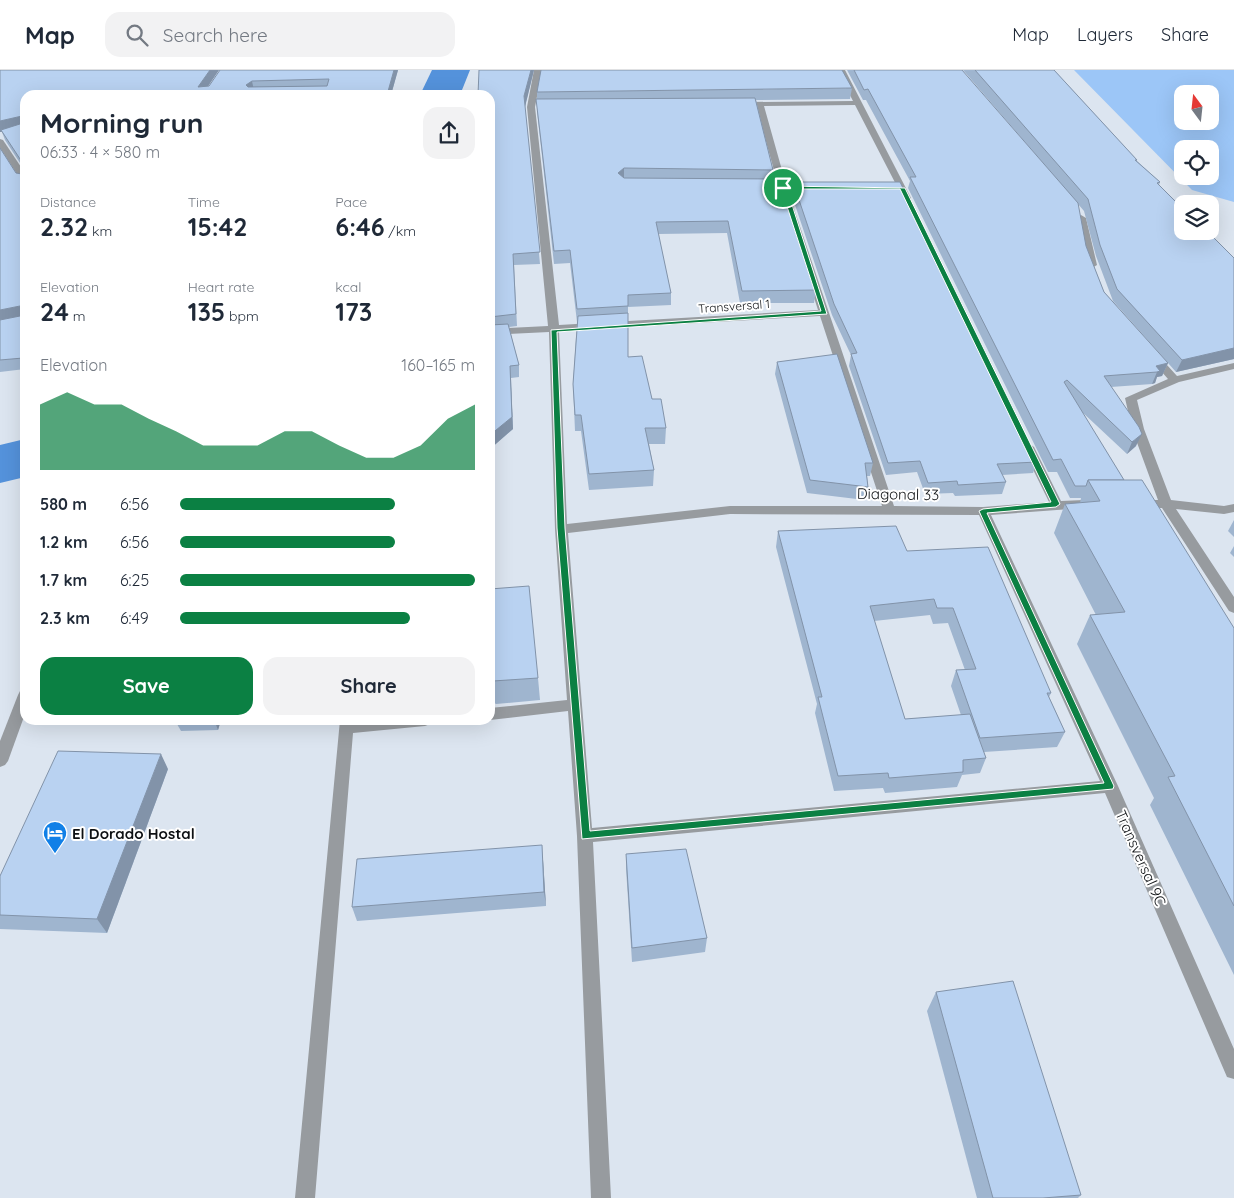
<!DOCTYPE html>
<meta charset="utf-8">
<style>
:root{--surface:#fff;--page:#f2f2f3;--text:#1f2937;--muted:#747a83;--line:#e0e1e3;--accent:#0b8043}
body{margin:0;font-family:Quicksand,sans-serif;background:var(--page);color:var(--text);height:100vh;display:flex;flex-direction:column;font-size:19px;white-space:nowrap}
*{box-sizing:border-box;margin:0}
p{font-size:16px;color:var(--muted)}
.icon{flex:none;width:28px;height:28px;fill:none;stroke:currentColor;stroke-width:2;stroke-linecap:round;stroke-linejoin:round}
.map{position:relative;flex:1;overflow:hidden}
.side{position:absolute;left:20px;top:20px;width:475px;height:635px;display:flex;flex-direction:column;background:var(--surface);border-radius:15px;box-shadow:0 5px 20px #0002}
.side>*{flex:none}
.needle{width:32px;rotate:345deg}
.buttons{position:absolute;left:1174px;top:15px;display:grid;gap:10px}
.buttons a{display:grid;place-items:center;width:45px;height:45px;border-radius:10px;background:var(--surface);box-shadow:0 5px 20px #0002;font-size:25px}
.pin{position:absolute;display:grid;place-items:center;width:42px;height:42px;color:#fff;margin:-21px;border:2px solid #fff;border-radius:50%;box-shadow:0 1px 5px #0007}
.round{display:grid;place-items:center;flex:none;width:52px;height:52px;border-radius:15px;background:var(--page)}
.headline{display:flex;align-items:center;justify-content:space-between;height:85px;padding:0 20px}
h1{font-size:28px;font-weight:700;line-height:38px}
.metrics{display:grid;grid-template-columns:repeat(3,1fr);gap:8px;height:85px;padding:5px 20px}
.metrics div{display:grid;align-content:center}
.metrics b{font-size:25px;font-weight:700}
.metrics small{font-size:14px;font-weight:400}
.metrics p{font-size:14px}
.chart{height:140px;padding:10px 20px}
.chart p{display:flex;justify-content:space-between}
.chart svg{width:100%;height:90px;margin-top:5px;fill:var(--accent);opacity:.7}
.action{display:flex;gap:10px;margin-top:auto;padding:10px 20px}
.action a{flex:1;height:58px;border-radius:15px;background:var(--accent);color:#fff;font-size:20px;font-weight:700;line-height:58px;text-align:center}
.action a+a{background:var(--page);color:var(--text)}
ul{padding:0 20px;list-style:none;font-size:16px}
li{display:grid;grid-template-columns:80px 60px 1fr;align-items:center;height:38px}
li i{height:12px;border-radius:6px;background:var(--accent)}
header{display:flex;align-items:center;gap:30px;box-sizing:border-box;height:70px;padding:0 25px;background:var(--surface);border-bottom:1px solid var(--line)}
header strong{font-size:24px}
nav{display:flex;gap:28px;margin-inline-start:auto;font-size:18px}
.search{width:350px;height:45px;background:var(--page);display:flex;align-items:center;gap:12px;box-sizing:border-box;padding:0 18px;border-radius:15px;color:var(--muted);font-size:19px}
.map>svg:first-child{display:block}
.green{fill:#9cc6f7;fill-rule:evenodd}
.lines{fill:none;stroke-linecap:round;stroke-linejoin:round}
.river{fill:#5492db;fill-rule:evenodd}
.minor{fill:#979b9f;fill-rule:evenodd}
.wall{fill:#9fb5cf;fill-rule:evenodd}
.shaded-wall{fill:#8293a9}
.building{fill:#b9d2f1;stroke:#8293a9;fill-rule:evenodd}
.route{fill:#0b8043;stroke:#fff;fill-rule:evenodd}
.labels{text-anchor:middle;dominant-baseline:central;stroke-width:4;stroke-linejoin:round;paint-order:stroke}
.far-street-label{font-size:12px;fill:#0d1013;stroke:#fff}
.street-label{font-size:15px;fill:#0d1013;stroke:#fff}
.poi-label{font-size:15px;font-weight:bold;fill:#0d1013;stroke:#fff;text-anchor:start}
</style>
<header>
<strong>Map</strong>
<div class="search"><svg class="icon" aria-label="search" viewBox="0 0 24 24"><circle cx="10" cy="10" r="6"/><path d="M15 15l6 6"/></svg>Search here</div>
<nav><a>Map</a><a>Layers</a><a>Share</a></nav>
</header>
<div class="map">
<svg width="1234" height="1128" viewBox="0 0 1234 1128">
<rect width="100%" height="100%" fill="#dce5f0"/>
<path class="green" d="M1074 0H1234V132L1192 120ZM1182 24H1210V51H1182ZM1182 79H1210V106H1182Z"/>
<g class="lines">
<g class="river">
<path d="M432 0H470L460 25H420Z"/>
<path d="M25 369V407L0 413V375Z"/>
</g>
<g class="minor">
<path d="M534 0H542L535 37 559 255 818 240 779 118 756 36 747 34 751 32 853 31 837 0H845L911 128 910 130 903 128 855 35 764 36 787 118 894 436 983 437 1049 432 1022 377 1028 373 1034 377 1061 431 1084 430 1090 434 1084 438 991 445 1118 716 1234 979V1009L1227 1007 1105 723 593 772 611 1128H591L577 766 568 641 490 650V638L567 630 555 459 549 262 490 265V259L548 256 527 37ZM820 246 882 436H730L567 454 559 261ZM730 444 979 445 1100 711 592 758 568 463Z"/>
<path d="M0 69 3 70 25 103V113L22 112 0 78Z"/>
<path d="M1081 145 1086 148 1097 195 1092 198 1087 195 1076 148Z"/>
<path d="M1153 283 1157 284 1177 306 1234 293V299L1179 312 1137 330 1144 359 1171 430 1224 436 1234 434V442L1224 444 1176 439 1234 527V543L1229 541 1162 438H1138L1132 434 1138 430H1158L1132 359 1125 328 1168 309 1148 286Z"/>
<path d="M25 619V644L8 691 5 695 0 697V671L18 625 20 621Z"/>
<path d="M340 650H432L430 654 425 656 353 663 315 1128H295Z"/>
</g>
</g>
<g class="wall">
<path d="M0 0H219L208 16H209L220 0H398L391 25H25V299L0 302V78L16 103 22 104V96L5 70 2 62H0Z"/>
<path d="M479 0H534L525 36 540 194 514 195 517 256 509 257 519 295V307L511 308 513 359 490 379V25Z"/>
<path d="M847 0H962L1086 176 1104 222 1168 293 1162 306 1157 307 1155 313 1152 314 1111 317 1136 376 1127 384 1081 341 1124 410 1234 558V905L1150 735 1154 728 1077 574 1090 545H1096L1054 463 1065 434 1080 433 1081 428H1070L1057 402H1048L908 118 910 111 866 30H863Z"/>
<path d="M963 0H1054L1137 90V91L1160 112 1159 115 1234 188V289L1176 302 1113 231 1096 186 1084 141Z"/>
<path d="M852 18 850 29 756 30 773 100 772 109 816 220 814 233H740L727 163 658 164 671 223V235L628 237V287L652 329 666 358 665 374H649L654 400 653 416 589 420 581 361H575L573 314 577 252 570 193 554 194 537 41V22Z"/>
<path d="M793 112 1037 392 1033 403 1002 405 1006 412 1002 424 955 426 953 423 925 424 917 402 886 405 849 296 851 285 832 245 791 123Z"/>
<path d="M777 292 873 393 870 406H867L868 417 865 430 807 423 775 304Z"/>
<path d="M1234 450V467L1228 461Z"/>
<path d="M778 461 907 481 1051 623 1049 627 1065 662 1057 677 984 682 986 688 980 703 962 705 957 717 885 723 883 718 834 721 815 643 817 634 776 477ZM930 545 933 554 948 553 965 600H956L951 616 961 645 905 649 874 551Z"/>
<path d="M1234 476V487L1230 483Z"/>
<path d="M490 519 538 608 540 630 496 634 490 630Z"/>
<path d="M221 650 218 660 181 661 177 654Z"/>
<path d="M168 699 107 863 0 859V806Z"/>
<path d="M626 784 707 868 705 882 632 892 626 798Z"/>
<path d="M543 790 546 836 357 851 352 837Z"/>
<path d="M936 922 1081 1125 1078 1128H977L927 941Z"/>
</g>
<g class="shaded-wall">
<path d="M210 0H219L202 25 198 17Z"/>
<path d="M394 0H398L391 25H387Z"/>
<path d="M531 0H534L525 37 524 26Z"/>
<path d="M252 11 254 21 248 25 246 15Z"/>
<path d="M22 46 25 53 1 60 2 62H0V51Z"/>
<path d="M624 98V110L618 103Z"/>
<path d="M20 236 25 247 0 252V240Z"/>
<path d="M1234 278V289L1176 302 1182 290Z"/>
<path d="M1168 293 1162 306 1157 307 1155 313 1152 314 1157 302 1156 296Z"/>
<path d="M510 296 513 359 490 379V365Z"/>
<path d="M1142 364 1136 376 1127 384 1132 372Z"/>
<path d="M215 650H221L218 660 215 652Z"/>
<path d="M161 684 168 699 107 863 97 849Z"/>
<path d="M542 775 543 790 546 836 544 822Z"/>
</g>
<g class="building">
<path d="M0 0H210L198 17 209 16 220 0H394L387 25H25V292L23 288 0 290V250L20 246 22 238 20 236 0 240V78L16 103 22 104V92L1 60 23 53 22 46 0 51ZM329 9 327 16 248 17 246 15 252 11Z"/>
<path d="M479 0H531L524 26 540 182 513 184 516 244 490 247V25H478Z"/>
<path d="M541 0H842L852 18 537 22Z"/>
<path d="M854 0H962L1078 133 1086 176 1104 222 1168 293 1156 296 1160 301 1157 302 1104 306 1139 357 1142 364 1132 372 1067 310 1064 312 1124 410H1088L1086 416H1075L1061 389 1053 390 910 107H916L868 19 864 20Z"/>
<path d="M975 0H1054L1137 90H1135L1160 112 1157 113 1182 138V161H1207L1234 188V278L1182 290 1117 219 1100 175 1088 129Z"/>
<path d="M755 28 773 100 624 98 618 103 624 108 775 109 776 112H780L816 220 742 221 728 151 656 152 671 223 628 225V236L577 239 570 180 554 181 536 29Z"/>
<path d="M793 112H900L1037 392 997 394 1006 412 958 415 957 411 928 413 920 391 888 393 851 284 857 283 834 234Z"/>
<path d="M628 243V287L642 286 652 329H661L666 358H645L654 400 589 404 581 345H575L573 314 578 246Z"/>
<path d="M508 254 519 295 510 296 512 347 490 365V255Z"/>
<path d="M837 284 873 393H865L868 417 810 410 777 292Z"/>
<path d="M1088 410H1142L1234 558V836L1168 707 1175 706 1090 545 1125 542 1065 434 1100 431Z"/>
<path d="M896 456 907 481 988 477 1051 623H1047L1065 662 980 668 956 600 976 599 953 538H937L934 529 870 536 905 649 970 644 986 688 963 690V702L889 708 888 703 838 706 818 627H822L778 461Z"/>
<path d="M529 516 538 608 493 611 490 609V519Z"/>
<path d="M178 650H215V652L177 654Z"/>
<path d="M58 681 161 684 97 849 0 845V806Z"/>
<path d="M542 775 544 822 352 837 357 789Z"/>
<path d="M686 779 707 868 632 878 626 784Z"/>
<path d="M1013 911 1081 1125 1043 1128H993L936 922Z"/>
</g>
<path class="route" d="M783 116 905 118 1060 434 1056 437 987 443 1114 716 1113 719 582 769 557 458 551 260 821 241 781 118ZM787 119H900L1051 432 983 439 979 441 1104 713 590 761 565 458 557 262 827 244Z"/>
<defs>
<g id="hotel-pin" transform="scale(1.25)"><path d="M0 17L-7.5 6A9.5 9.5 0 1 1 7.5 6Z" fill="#1180e7" stroke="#fff"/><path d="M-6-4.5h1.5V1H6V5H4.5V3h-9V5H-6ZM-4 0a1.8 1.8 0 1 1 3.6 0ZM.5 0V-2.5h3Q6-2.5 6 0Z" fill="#fff"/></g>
</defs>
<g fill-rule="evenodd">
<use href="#hotel-pin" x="55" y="763"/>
</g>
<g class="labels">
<g class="far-street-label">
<text transform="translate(734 236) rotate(-4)">Transversal 1</text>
</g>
<g class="street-label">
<text transform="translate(898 424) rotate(1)">Diagonal 33</text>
<text transform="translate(1141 788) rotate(66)">Transversal 9C</text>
</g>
<g class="poi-label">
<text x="72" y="763">El Dorado Hostal</text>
</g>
</g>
</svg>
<div class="buttons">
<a><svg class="needle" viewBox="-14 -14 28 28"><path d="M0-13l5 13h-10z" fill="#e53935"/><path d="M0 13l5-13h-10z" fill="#747a83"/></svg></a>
<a><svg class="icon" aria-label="locate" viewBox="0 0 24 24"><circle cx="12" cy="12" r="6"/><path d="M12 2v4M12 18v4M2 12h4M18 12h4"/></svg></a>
<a><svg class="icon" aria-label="layers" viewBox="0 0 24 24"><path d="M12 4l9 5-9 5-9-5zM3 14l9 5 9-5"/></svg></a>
</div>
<div class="pin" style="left:783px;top:118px;background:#1e9e55"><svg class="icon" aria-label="arrive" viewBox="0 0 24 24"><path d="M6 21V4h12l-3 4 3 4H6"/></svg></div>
<section class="side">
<div class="headline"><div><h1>Morning run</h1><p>06:33 · 4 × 580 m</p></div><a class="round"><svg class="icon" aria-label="share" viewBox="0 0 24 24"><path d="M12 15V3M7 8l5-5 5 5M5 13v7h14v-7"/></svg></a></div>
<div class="metrics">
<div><p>Distance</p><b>2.32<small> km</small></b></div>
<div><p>Time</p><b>15:42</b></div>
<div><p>Pace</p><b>6:46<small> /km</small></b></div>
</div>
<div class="metrics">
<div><p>Elevation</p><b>24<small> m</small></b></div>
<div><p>Heart rate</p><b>135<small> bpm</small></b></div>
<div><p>kcal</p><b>173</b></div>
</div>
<div class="chart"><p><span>Elevation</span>160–165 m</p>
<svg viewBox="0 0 160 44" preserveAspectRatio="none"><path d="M0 44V12L10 6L20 12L30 12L40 19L50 25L60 32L70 32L80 32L90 25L100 25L110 32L120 38L130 38L140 32L150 19L160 12V44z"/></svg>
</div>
<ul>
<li><b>580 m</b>6:56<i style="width:73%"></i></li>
<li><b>1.2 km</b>6:56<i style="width:73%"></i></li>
<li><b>1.7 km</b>6:25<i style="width:100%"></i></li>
<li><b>2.3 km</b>6:49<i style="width:78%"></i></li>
</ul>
<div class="action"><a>Save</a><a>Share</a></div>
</section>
</div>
